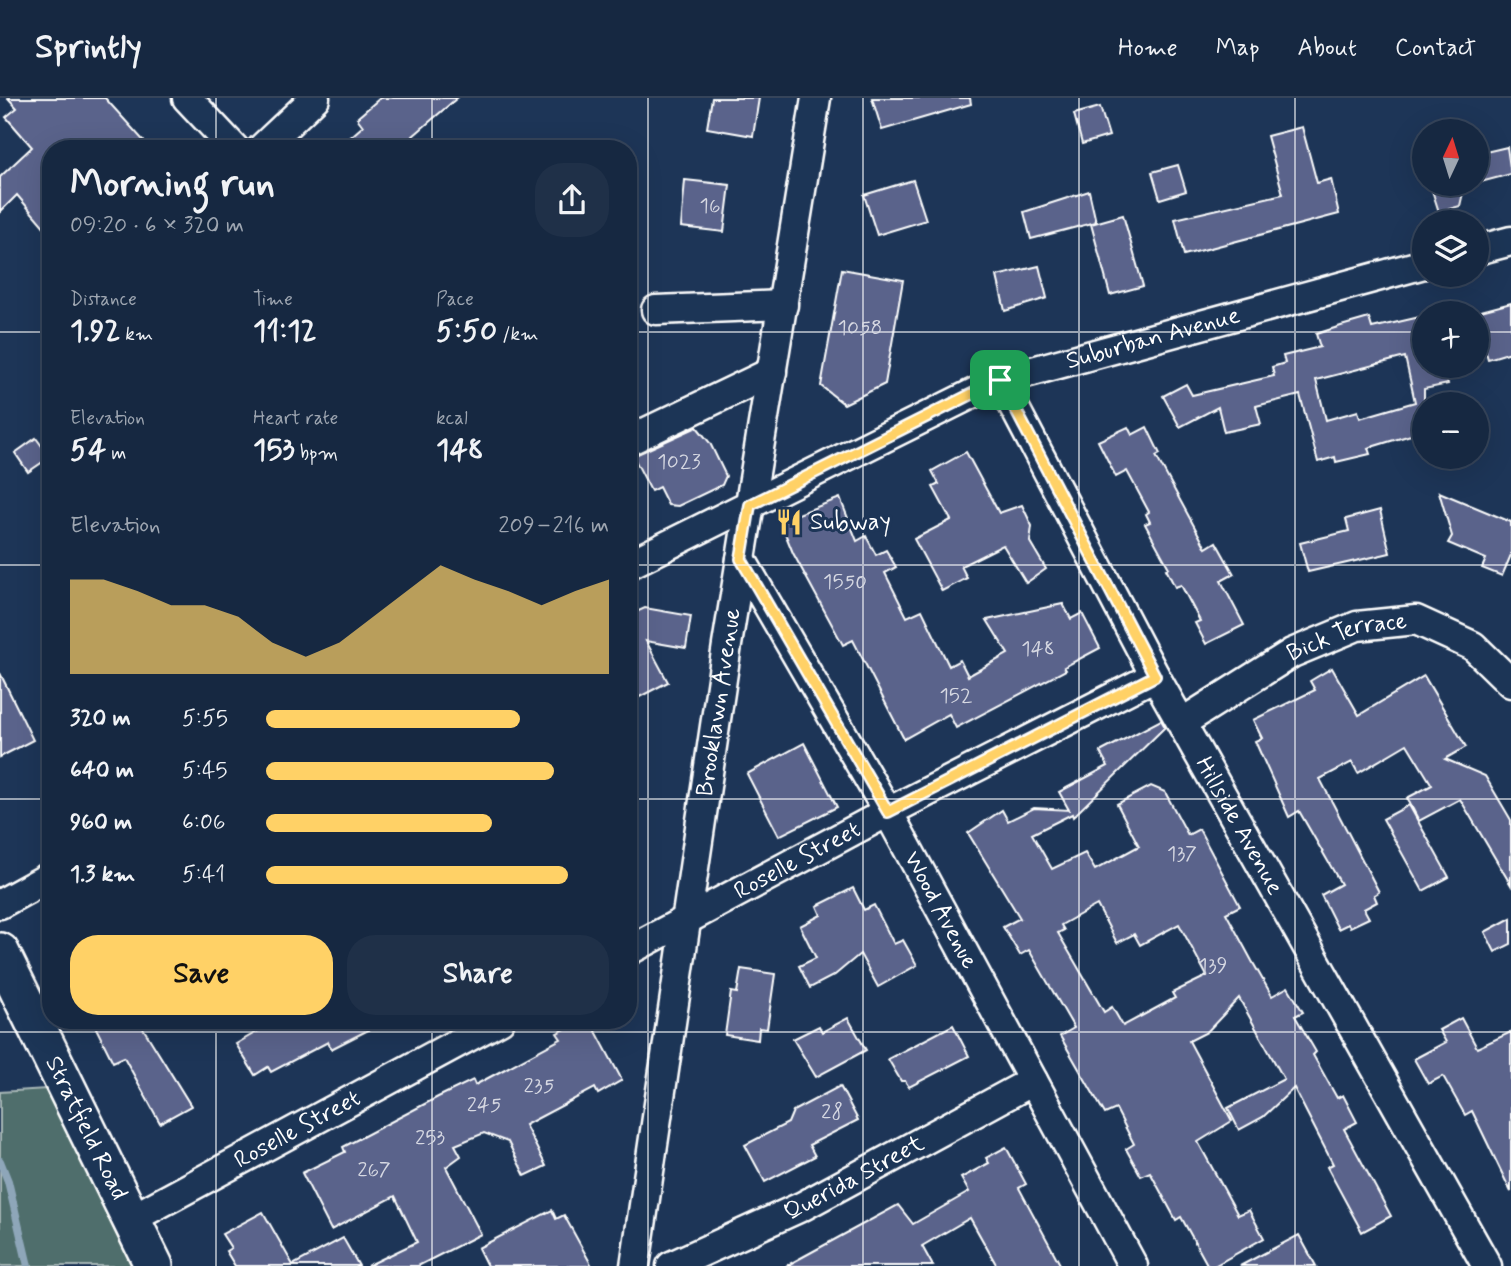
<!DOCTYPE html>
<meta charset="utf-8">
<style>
:root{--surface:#162841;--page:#1f3048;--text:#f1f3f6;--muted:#9ea6b1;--line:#35445a;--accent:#ffd166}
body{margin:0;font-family:Mynerve,sans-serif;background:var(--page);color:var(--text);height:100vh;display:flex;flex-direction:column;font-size:26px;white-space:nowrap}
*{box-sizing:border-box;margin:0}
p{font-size:23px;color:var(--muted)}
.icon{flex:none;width:38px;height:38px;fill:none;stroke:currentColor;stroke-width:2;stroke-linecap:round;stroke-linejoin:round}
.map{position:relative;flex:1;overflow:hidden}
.sheet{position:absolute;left:42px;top:42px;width:595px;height:889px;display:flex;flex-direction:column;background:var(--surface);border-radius:28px;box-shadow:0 7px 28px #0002,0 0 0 2px var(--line)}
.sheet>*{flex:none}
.needle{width:46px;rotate:4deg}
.fabs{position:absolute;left:1412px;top:21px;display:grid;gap:14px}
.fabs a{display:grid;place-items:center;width:77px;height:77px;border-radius:50%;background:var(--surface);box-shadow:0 7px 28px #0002,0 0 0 2px var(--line);font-size:35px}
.pin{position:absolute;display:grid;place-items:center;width:60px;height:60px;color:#fff;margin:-30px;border-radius:14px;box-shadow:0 4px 10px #0006}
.round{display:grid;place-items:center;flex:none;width:74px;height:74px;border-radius:28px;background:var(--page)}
.head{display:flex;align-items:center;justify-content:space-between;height:119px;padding:0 28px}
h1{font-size:38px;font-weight:700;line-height:52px}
.stats{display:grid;grid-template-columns:repeat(3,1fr);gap:10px;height:119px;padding:7px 28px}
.stats div{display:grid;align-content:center}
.stats b{font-size:30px;font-weight:700}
.stats small{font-size:19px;font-weight:400}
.stats p{font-size:19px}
.chart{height:196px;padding:14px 28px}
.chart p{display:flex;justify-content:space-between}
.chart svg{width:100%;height:126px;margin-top:7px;fill:var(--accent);opacity:.7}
.cta{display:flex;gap:14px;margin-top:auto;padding:14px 28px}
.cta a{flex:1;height:80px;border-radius:28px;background:var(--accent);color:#111;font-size:28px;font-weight:700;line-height:80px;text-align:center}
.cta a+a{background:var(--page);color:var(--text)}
ul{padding:0 28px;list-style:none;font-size:23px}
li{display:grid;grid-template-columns:112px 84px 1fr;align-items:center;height:52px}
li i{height:18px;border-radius:9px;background:var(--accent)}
header{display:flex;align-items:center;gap:42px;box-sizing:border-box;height:98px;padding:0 35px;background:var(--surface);border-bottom:2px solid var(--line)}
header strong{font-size:33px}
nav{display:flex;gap:38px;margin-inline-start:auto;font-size:24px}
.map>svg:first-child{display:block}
.green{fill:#4f6e6c;stroke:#a7b6b6;stroke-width:2}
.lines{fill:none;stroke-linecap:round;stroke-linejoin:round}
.stream{stroke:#8ea6b9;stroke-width:8}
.building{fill:#5a648b;stroke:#fff;stroke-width:2;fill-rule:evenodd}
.minor-casing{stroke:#fff;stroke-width:33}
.major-casing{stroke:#fff;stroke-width:42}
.minor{stroke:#1d3557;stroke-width:28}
.major{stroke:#1d3557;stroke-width:37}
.route-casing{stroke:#fff;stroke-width:14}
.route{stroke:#ffd166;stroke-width:9}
.grid{fill:none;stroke:#fff;stroke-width:2;stroke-opacity:0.55}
.labels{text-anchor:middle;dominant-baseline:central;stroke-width:6;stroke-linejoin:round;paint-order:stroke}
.number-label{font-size:21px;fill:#d6d8e2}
.street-label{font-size:24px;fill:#fff;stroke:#1d3557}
.poi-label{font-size:24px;fill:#fff;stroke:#1d3557;text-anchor:start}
</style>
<header>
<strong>Sprintly</strong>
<nav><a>Home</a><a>Map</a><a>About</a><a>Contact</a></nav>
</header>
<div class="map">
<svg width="1511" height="1168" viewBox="0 0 1511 1168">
<rect width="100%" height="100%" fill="#1d3557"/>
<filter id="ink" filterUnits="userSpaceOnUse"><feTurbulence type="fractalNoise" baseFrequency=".0143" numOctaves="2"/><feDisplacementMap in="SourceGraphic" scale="14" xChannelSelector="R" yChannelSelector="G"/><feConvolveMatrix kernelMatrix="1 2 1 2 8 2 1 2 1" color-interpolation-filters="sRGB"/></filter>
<g filter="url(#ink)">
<path class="green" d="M46 991 132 1168H0V994Z"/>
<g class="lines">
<path class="stream" d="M0 1063 8 1083 28 1168"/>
</g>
<g class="building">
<path d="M8 0H105L151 51H51V137L17 97 0 114V79L32 49 6 19 17 10Z"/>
<path d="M380 0H457L398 51H337L363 28 357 20Z"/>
<path d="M712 0H759L753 38 707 30Z"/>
<path d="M872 0H970L971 6 882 32Z"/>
<path d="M1100 9 1109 38 1082 46 1074 16Z"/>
<path d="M1302 29 1317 85 1331 81 1339 116 1184 157 1175 121 1283 96 1267 38Z"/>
<path d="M1507 49 1511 76 1477 85V56Z"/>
<path d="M1178 67 1186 93 1160 101 1152 74Z"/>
<path d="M685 82 730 87 724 134 681 129Z"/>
<path d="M913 82 926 122 877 137 864 97Z"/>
<path d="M1430 86H1465L1460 108 1439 114Z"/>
<path d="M1089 93 1096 124 1031 141 1024 114Z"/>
<path d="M1123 117 1143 188 1110 197 1091 126Z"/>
<path d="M1039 168 1047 200 1005 213 997 178Z"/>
<path d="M842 171 903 182 885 286 844 306 821 288Z"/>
<path d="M1511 205V254L1488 261 1483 244 1477 246V214Z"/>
<path d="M1424 218V268H1443L1448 286 1424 291V333L1368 350 1370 356 1336 364 1335 359 1318 364 1300 297 1256 308 1261 326 1224 334 1218 309 1180 329 1163 298 1186 286 1192 297 1274 278 1272 269 1285 265 1283 258 1320 249 1316 236 1341 228 1369 220 1372 230ZM1405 259 1415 304 1360 320 1358 313 1326 322 1316 282Z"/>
<path d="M697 329 710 345 726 378 722 387 678 408 668 407 659 389 651 393 633 358Z"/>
<path d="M1128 329 1132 337 1147 329 1160 356 1156 358 1206 450 1216 444 1234 476 1221 483 1244 527 1206 546 1195 525 1200 523 1181 487 1175 489 1166 471 1169 470 1145 426 1150 424 1146 416 1149 414 1127 373 1116 379 1098 343Z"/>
<path d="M36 340 50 359 28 374 15 355Z"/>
<path d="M966 354 999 415 1022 407 1032 428 1030 444 1046 471 1026 485 1003 447 961 468 967 480 942 493 914 441 951 422 933 389 939 386 932 373Z"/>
<path d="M1439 394 1511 424V457L1502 478 1482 470 1486 461 1448 445 1452 438Z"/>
<path d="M840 400 857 443 866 438 876 457 886 452 896 469 885 475 907 519 922 512 949 568 960 562 968 578 1008 556 987 522 1063 506 1071 521 1082 515 1100 550 1064 569 1066 572 956 630 949 616 904 641 853 542 843 547 793 455 780 423Z"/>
<path d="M1380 412 1390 455 1308 474 1300 445 1349 433 1346 421Z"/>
<path d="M628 508 632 516 645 510 691 518 686 550 646 543 668 584 628 605Z"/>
<path d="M1332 570 1359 617 1424 578 1466 649 1445 661 1485 678 1511 722V787L1460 701 1419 723 1407 700 1432 687 1407 646 1358 675 1352 664 1320 681 1379 794 1374 797 1377 804 1364 811 1369 820 1350 829 1348 826 1338 831 1321 797 1341 786 1299 713 1289 719 1255 643 1262 640 1253 622 1315 592 1310 583Z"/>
<path d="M0 575 33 642 0 659Z"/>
<path d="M1161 622 1165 629 1073 719 1072 716 1032 736 1052 771 1085 755 1095 772 1139 748 1117 706 1151 688 1165 694 1188 737 1199 731 1240 808 1226 815 1252 863 1272 898 1288 889 1303 914 1295 918 1316 954 1313 957 1337 1000 1343 997 1357 1024 1344 1031 1391 1118 1362 1134 1327 1069 1333 1066 1294 990 1263 1019 1239 1032 1228 1010 1284 981 1239 900 1207 934 1189 943 1232 1023 1198 1044 1238 1117 1249 1112 1264 1140 1214 1168H1208L1181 1119 1176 1122 1150 1074 1141 1078 1126 1051 1134 1046 1116 1011 1105 1016 1060 938 1074 930 1029 852 1020 857 1003 829 1020 820 968 735 1002 712 1008 723 1034 710 1069 712 1059 694 1108 668 1100 654ZM1097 807 1117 845 1134 836 1140 847 1179 826 1207 878 1172 895 1175 900 1123 928 1112 909 1104 914 1058 835 1064 832 1061 827Z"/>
<path d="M804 645 837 709 779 738 747 676Z"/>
<path d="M1409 707 1449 779 1423 793 1383 721Z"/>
<path d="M853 790 864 812 874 807 894 846 903 842 917 867 878 889 860 856 835 877 810 890 799 868 816 860 800 828 821 817 817 808Z"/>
<path d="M1511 820V846L1495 854 1485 834Z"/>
<path d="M741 871 775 876 767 931 759 930 758 942 725 937 731 894 737 895Z"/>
<path d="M848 920 866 952 816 979 793 941 819 928 822 934Z"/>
<path d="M1461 920 1477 950 1511 934V1094L1472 1013 1465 1017 1443 978 1428 986 1414 961 1446 944 1439 932Z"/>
<path d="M92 922H138L191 1008 160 1025 124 959 113 964Z"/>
<path d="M277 922H388L331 951 328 944 271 974 268 969 255 977 236 946Z"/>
<path d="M582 922H590L622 982 598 996 595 990 525 1027 546 1068 525 1078 508 1044 484 1035 455 1047 461 1058 446 1069 481 1136 418 1168H367L417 1144 395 1098 331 1132 302 1075 345 1054 343 1049 438 999 473 982 475 987 561 941 557 935Z"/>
<path d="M953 927 969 958 909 989 905 983H901L888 961Z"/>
<path d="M840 988 858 1022 809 1047 815 1058 765 1084 745 1047 788 1025 793 1013Z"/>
<path d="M1006 1049 1026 1086 1019 1090 1061 1168H997L970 1120 922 1148 933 1168H786L898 1107 913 1126 969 1094 961 1080 989 1065 986 1060Z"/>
<path d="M552 1112 556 1121 564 1117 592 1168H487L478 1150Z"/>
<path d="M263 1114 293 1167 343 1140 359 1168H235L226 1153 231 1150 222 1136Z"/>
<path d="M1299 1137 1316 1168H1240Z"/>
</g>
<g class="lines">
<g class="minor-casing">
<g id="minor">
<path d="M187 0 235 51"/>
<path d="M261 51 315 0"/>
<path d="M1477 152 1511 143"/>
<path d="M656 212 783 207"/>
<path id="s1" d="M1000 282 1155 578 1487 1168"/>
<path d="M628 343 772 274"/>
<path id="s2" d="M741 461 888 714 1133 1168"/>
<path id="s3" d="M628 467 1000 282 1424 166"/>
<path id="s4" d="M1183 624 1292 555 1357 528 1416 522 1473 548 1511 585"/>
<path d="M0 806 51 778"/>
<path id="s5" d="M628 853 888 714 1155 578"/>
<path id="s6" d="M131 1121 500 922"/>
<path id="s7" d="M635 1168 727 547 816 0"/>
<path id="s8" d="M671 1168 803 1108 1033 983"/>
</g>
</g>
<g class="major-casing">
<g id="major">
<path id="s9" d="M0 854 154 1168"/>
</g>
</g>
<use href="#minor" class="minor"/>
<use href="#major" class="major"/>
</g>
</g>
<g class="lines" filter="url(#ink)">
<g class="route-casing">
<path id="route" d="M1000 282 1155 578 888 714 741 461 750 407Z"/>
</g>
<use href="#route" class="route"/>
</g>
<path class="grid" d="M216 0V51M432 0V51M648 0V1168M863 0V1168M1079 0V1168M1295 0V1168M0 234H51M628 234H1424M1477 234H1511M0 467H51M628 467H1511M0 701H51M628 701H1511M216 922V1168M432 922V1168M0 934H1511"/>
<defs>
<g id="restaurant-bare" transform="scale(2.1)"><path d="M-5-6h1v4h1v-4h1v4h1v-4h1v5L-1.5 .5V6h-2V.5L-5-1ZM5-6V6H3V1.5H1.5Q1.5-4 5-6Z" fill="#ffd166" stroke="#1d3557" stroke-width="2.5" paint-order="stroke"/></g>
</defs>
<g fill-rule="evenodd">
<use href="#restaurant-bare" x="789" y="424"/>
</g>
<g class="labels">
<g class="number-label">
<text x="710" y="108">16</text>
<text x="860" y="230">1058</text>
<text x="679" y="364">1023</text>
<text x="845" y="484">1550</text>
<text x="1038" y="551">148</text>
<text x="956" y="598">152</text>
<text x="1182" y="756">137</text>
<text x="1213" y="868">139</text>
<text x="539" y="988">235</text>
<text x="484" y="1007">245</text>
<text x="832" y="1014">28</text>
<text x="430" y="1040">253</text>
<text x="374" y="1072">267</text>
</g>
<g class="street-label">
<text stroke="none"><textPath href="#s3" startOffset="574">Suburban Avenue</textPath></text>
<text stroke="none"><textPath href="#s4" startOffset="187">Bick Terrace</textPath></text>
<text stroke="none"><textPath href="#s7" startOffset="570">Brooklawn Avenue</textPath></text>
<text stroke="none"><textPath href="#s1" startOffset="506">Hillside Avenue</textPath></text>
<text stroke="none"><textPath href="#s5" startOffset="192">Roselle Street</textPath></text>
<text stroke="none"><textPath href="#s2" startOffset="404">Wood Avenue</textPath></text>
<text stroke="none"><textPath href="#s9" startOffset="196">Stratfield Road</textPath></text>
<text stroke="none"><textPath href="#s6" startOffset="189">Roselle Street</textPath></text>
<text stroke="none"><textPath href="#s8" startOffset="203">Querida Street</textPath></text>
</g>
<g class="poi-label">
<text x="810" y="424">Subway</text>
</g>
</g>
</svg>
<div class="fabs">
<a><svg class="needle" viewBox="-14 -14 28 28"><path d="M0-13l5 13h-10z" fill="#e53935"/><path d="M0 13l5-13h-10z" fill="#9ea6b1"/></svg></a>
<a><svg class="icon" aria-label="layers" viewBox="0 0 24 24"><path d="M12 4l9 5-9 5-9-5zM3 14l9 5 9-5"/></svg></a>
<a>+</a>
<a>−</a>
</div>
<div class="pin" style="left:1000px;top:282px;background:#1e9e55"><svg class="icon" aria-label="arrive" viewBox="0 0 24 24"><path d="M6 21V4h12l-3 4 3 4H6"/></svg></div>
<section class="sheet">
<div class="head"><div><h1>Morning run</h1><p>09:20 · 6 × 320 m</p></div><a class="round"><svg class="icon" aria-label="share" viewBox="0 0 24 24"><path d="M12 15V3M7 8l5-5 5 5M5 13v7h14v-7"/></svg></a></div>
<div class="stats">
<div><p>Distance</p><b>1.92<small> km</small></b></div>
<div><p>Time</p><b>11:12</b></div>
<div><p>Pace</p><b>5:50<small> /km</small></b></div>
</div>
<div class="stats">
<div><p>Elevation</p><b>54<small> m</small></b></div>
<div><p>Heart rate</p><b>153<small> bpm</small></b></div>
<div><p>kcal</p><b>148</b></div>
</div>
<div class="chart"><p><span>Elevation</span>209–216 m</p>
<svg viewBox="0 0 160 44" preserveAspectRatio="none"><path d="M0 44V11L10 11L20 15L30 20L40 20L50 24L60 33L70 38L80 33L90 24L100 15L110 6L120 11L130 15L140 20L150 15L160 11V44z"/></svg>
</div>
<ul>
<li><b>320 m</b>5:55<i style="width:74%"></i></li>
<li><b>640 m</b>5:45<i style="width:84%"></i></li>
<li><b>960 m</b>6:06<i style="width:66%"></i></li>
<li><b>1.3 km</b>5:41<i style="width:88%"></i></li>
</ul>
<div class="cta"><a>Save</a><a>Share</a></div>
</section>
</div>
